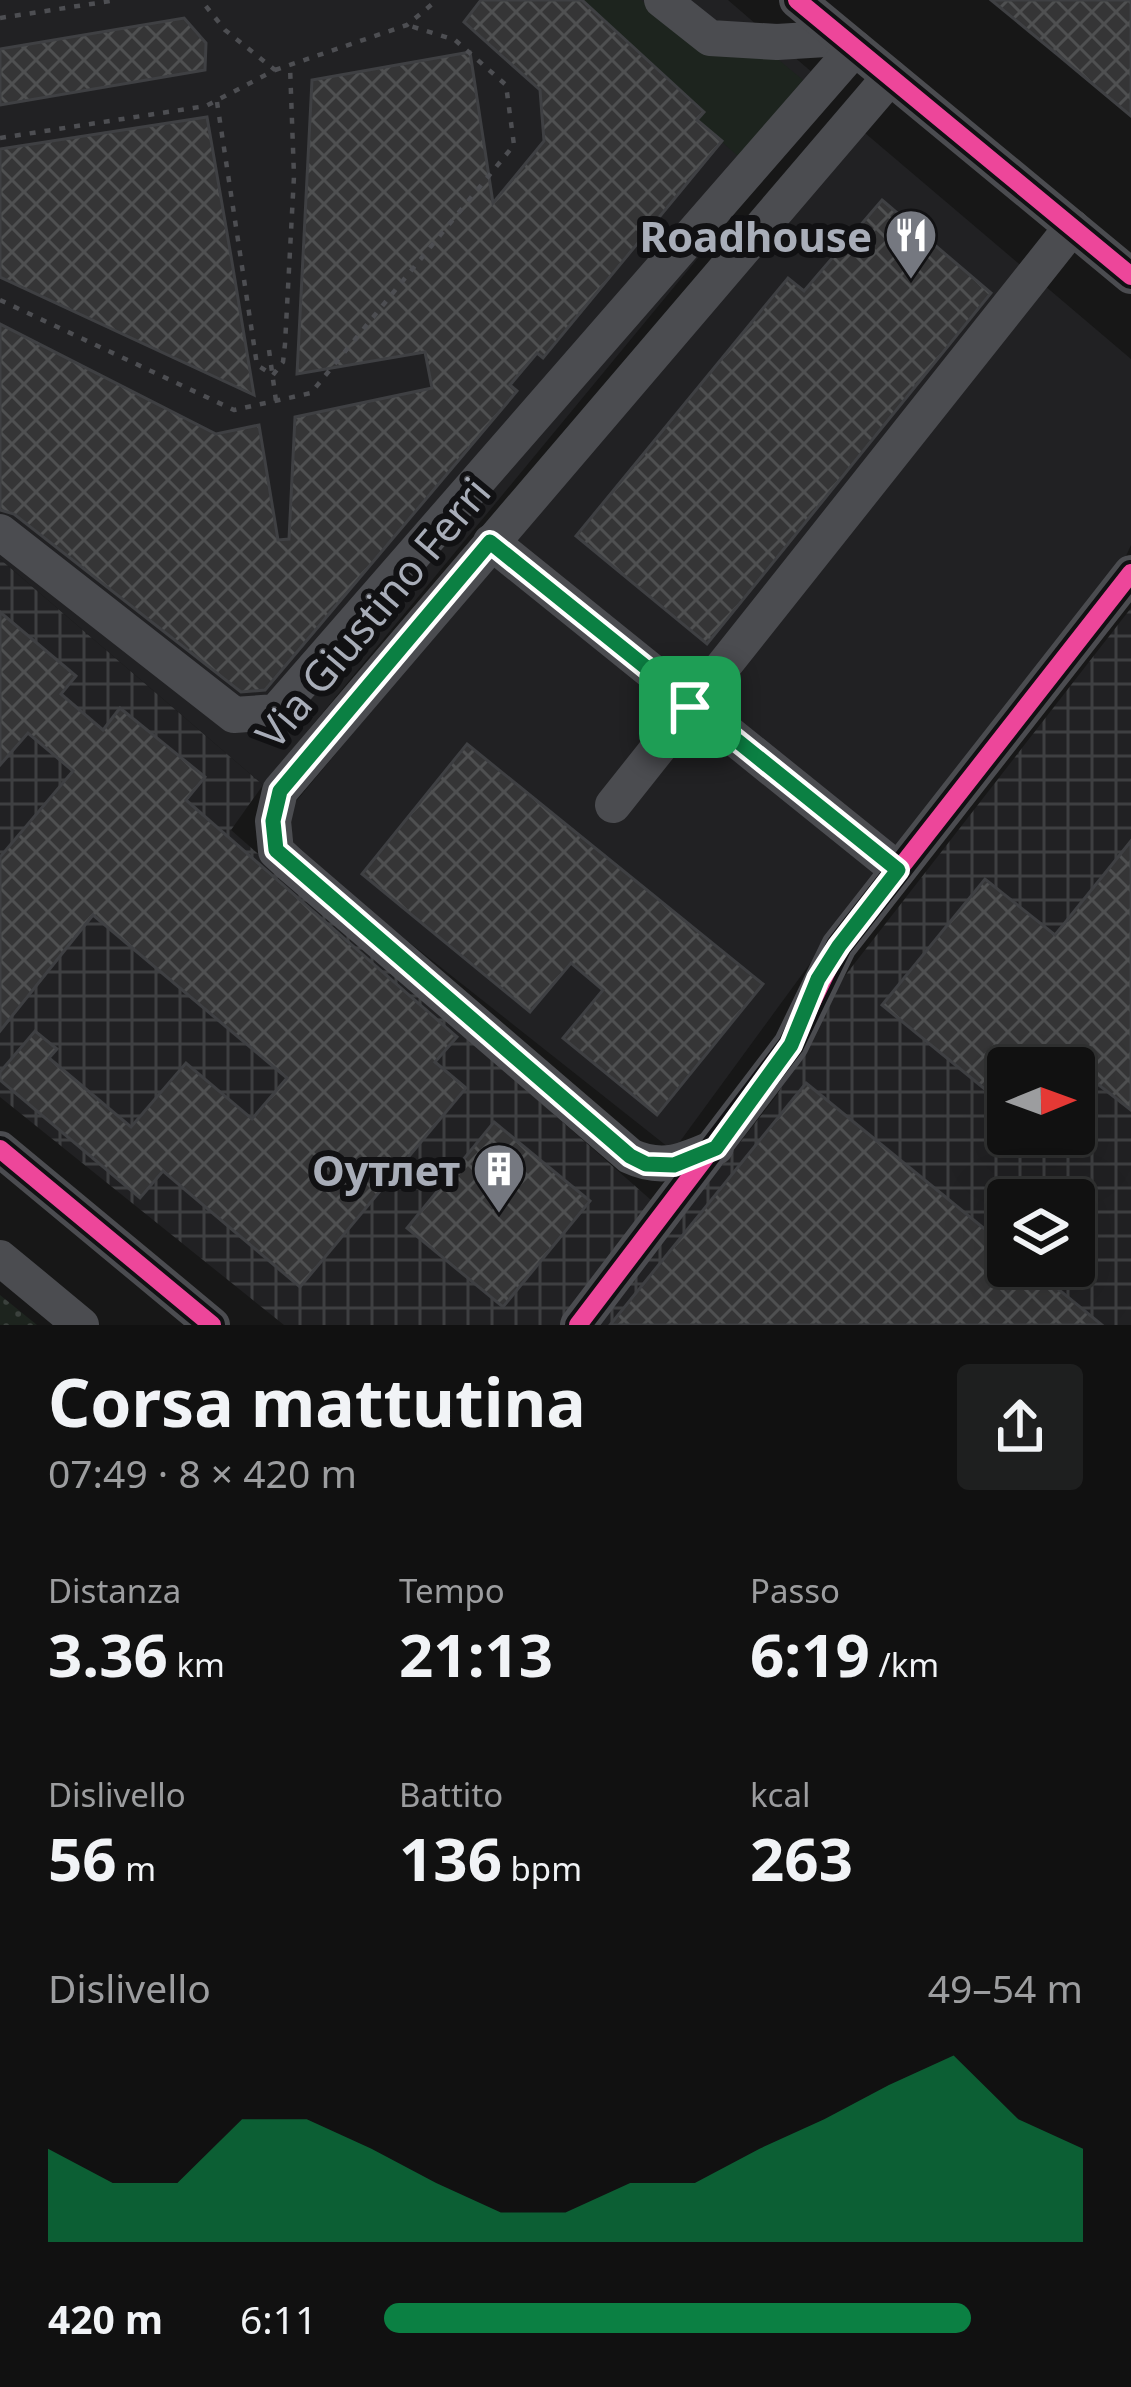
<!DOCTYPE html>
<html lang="it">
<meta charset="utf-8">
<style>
:root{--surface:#111;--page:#1e1f1f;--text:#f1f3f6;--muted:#9c9d9f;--line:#303131;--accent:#0b8043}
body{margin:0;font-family:"Noto Sans",sans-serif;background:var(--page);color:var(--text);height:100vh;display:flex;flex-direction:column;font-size:45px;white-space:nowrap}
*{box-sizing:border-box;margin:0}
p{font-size:39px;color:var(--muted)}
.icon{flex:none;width:66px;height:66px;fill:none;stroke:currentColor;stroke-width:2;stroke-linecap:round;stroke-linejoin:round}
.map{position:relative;height:1325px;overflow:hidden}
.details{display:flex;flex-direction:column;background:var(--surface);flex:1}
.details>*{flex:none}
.needle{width:78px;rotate:89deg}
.controls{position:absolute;left:987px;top:1047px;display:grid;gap:24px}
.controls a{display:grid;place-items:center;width:108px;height:108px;border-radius:12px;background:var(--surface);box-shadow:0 12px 48px #0002,0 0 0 3px var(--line);font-size:60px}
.pin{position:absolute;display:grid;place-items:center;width:102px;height:102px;color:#fff;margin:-51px;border-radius:24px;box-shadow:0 6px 18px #0006}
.round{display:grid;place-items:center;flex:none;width:126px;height:126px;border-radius:12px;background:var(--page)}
.headline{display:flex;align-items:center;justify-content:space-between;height:204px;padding:0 48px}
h1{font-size:66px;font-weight:700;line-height:90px}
.stats{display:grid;grid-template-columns:repeat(3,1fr);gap:18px;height:204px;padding:12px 48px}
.stats div{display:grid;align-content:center}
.stats b{font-size:60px;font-weight:700}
.stats small{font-size:33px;font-weight:400}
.stats p{font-size:33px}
.chart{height:336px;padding:24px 48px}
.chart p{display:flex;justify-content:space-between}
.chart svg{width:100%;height:216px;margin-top:12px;fill:var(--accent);opacity:.7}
ul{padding:0 48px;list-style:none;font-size:39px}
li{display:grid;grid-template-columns:192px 144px 1fr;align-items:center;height:90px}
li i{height:30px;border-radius:15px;background:var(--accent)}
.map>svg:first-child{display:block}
.built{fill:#212123}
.industrial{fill:url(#industrial-grid);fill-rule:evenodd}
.green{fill:#1d241e}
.park{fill:url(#park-dots)}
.building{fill:url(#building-cross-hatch);stroke:#3f4043;stroke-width:3}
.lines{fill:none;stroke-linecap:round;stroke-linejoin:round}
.path{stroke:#4d4e52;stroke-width:4.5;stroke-dasharray:6 9;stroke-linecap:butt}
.minor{stroke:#4b4c50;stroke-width:36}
.cycleway-casing{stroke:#111113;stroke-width:26}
.cycleway{stroke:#ed469a;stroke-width:18}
.route-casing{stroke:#fff;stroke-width:24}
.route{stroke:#0b8043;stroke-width:15}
.labels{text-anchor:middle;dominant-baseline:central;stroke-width:12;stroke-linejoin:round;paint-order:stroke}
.poi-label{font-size:42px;font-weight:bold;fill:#a8adb8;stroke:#111113;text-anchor:end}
.street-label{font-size:42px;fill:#a8adb8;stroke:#111113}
</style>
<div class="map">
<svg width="1131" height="1325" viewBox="0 0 1131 1325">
<defs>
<pattern id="industrial-grid" width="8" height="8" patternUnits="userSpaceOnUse" patternTransform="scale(3)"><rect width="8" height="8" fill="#212123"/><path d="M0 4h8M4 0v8" fill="none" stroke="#3e3f41"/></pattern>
<pattern id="park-dots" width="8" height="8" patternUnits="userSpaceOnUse" patternTransform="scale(3)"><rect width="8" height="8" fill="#1d241e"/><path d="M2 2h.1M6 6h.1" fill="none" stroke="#3b413d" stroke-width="1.8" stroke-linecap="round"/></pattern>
<pattern id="building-cross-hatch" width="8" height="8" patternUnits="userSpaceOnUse" patternTransform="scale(3)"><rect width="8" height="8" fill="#353536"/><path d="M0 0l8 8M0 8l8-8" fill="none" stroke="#4f5051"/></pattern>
</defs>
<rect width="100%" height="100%" fill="#171717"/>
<g class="built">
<path d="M0 0H728L835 92 263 785 0 559Z"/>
<path d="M858 127 1131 359V545L1112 587 828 939 673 1151 295 852 288 811Z"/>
</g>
<path class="industrial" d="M0 559 263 785 231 830 677 1223 777 1095 844 977 1131 608V1325H284L0 1097ZM1008 1068H1074V1134H1008ZM1008 1200H1074V1266H1008Z"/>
<path class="green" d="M582 0H641L702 49 768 51 803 80 739 157 697 120 704 111Z"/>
<path class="park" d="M0 1295 37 1325H0Z"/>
<g class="building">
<path d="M481 0H582L704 112 697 120 722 141 543 358 537 353 510 385 517 391 265 690 241 692 14 514 0 510V324L216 434 259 425 278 540 289 539 295 417 432 388 425 352 297 374 312 80 470 52 493 203 544 141 540 90 464 22Z"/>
<path d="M991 0H1131V116L1058 55Z"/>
<path d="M184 18 206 43 205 70 0 105V49Z"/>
<path d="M207 117 231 256 254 395 0 277V149Z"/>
<path d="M882 200 991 293 707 644 576 536 788 278 804 291Z"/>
<path d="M0 612 76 676 61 694 103 730 120 708 205 777 186 800 457 1037 435 1062 466 1088 300 1287 163 1171 140 1198 0 1080V1072L35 1031 57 1049 49 1058 131 1127 186 1063 252 1119 287 1078 93 915 0 1031V857L73 771 28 733 0 765Z"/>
<path d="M467 744 763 984 657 1115 563 1038 603 990 571 963 530 1012 362 874Z"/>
<path d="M1131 841V1110L1095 1082 1074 1108V1068H1008V1108L882 1005 985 879 1055 935Z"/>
<path d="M806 1083 1008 1248V1266H1030L1102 1325H610Z"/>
<path d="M494 1122 590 1201 503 1307 407 1228Z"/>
</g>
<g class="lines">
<g class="path">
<path d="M0 18 117 0"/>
<path d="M275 70 407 25 437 0"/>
<path d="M217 102 257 365 273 375"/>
<path d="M0 138 206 106 275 70 225 30 201 0"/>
<path d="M0 300 234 410 311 393 514 145 506 85 455 40 407 25"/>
<path d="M269 350 276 401"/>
<path d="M273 375 283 362 285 344 294 176 290 66"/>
</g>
<g class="minor">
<path d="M662 0 710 38 777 42 842 38"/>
<path d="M797 0 1131 276"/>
<path d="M0 532 234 715 276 712 855 48"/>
<path d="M491 542 898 870"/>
<path d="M613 805 1072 227"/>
<path d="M716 1147C685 1161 662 1171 630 1156L290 864 276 851 273 821 280 791 890 77"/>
<path d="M0 1149 212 1325"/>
<path d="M0 1258 81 1325"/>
<path d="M578 1325 791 1045 839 946 1131 573"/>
</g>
<g class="cycleway-casing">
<g id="cycleway">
<path d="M797 0 1131 276"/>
<path d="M0 1149 212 1325"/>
<path d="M578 1325 791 1045 839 946 1131 573"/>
</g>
</g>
<use href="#cycleway" class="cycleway"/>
</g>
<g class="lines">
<g class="route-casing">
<path id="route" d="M490 542 898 870 839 946 818 979 791 1045 716 1148 674 1165 646 1164 630 1156 276 850 273 821 280 791Z"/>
</g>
<use href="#route" class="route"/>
</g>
<defs>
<g id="restaurant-pin" transform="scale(2.7)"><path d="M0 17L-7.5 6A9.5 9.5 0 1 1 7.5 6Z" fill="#757880" stroke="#111113"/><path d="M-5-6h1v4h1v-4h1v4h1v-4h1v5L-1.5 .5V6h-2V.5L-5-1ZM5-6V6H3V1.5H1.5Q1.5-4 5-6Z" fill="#fff"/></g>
<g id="building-pin" transform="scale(2.7)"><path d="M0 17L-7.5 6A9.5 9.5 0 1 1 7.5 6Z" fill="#757880" stroke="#111113"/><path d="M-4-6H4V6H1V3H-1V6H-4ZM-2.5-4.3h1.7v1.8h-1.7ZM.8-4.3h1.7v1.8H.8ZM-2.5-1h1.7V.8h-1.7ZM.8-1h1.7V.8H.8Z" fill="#fff"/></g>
</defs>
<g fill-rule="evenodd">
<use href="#restaurant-pin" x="911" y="235"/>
<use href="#building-pin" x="499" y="1169"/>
</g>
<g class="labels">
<g class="poi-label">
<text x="872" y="235">Roadhouse</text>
<text x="460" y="1169">Оутлет</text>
</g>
<g class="street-label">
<text transform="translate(372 612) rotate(-50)">Via Giustino Ferri</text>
</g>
</g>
</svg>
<div class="controls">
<a><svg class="needle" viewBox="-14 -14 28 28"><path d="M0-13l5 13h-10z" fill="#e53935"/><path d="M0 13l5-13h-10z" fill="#9c9d9f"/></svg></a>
<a><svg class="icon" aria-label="layers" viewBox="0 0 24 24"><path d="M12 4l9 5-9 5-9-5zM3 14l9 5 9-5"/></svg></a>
</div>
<div class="pin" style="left:690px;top:707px;background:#1e9e55"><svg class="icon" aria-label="arrive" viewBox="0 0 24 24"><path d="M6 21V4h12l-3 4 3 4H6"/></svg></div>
</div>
<section class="details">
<div class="headline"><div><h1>Corsa mattutina</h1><p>07:49 · 8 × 420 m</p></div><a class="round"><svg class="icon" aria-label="share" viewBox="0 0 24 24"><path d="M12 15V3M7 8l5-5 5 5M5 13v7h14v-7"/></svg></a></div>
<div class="stats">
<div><p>Distanza</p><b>3.36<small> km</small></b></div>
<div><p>Tempo</p><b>21:13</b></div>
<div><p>Passo</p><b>6:19<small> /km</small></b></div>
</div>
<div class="stats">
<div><p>Dislivello</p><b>56<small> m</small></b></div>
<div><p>Battito</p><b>136<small> bpm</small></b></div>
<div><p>kcal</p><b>263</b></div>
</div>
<div class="chart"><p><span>Dislivello</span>49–54 m</p>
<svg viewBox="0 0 160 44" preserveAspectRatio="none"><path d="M0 44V25L10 32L20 32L30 19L40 19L50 25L60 32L70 38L80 38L90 32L100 32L110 25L120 19L130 12L140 6L150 19L160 25V44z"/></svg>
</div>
<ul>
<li><b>420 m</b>6:11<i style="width:84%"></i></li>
</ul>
</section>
